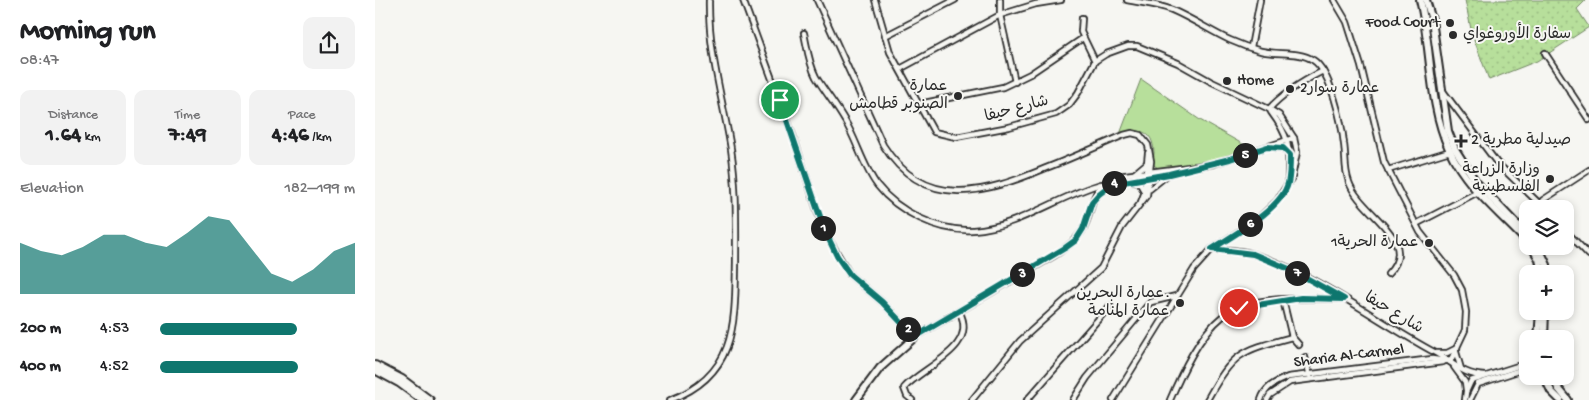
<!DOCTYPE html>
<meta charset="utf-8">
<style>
:root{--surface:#fff;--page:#f2f2f2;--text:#202124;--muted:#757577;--accent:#0f766e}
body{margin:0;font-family:"Gochi Hand","Playpen Sans Arabic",sans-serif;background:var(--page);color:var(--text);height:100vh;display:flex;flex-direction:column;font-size:19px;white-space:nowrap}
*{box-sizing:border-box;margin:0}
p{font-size:16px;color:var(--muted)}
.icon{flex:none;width:28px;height:28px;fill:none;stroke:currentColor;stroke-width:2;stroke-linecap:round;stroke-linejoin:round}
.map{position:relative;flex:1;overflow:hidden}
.drawer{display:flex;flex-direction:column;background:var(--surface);width:375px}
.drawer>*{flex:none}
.buttons{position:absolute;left:1144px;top:200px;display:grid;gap:10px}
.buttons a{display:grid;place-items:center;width:55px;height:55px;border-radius:10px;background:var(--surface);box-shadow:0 2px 8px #0003;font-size:25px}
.pin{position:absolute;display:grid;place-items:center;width:42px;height:42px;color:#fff;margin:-21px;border:2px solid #fff;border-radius:50%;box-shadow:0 1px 5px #0007}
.km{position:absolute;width:25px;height:25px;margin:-12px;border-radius:50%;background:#222;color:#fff;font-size:14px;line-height:25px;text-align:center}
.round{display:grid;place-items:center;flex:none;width:52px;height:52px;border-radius:10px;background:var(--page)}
.summary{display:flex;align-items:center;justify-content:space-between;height:85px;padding:0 20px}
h1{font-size:28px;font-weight:700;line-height:38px}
.metrics{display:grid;grid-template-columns:repeat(3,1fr);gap:8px;height:85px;padding:5px 20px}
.metrics div{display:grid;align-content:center;border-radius:10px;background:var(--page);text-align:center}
.metrics b{font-size:21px;font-weight:700}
.metrics small{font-size:14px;font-weight:400}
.metrics p{font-size:14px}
.chart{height:140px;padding:10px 20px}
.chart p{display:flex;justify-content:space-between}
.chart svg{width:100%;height:90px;margin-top:5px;fill:var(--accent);opacity:.7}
ul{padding:0 20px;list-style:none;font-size:16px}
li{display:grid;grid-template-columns:80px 60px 1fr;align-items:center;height:38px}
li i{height:12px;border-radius:6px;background:var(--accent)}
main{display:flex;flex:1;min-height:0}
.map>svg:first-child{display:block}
.grass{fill:url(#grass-dots);stroke:#718563}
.park{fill:#b7df9b;stroke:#718563}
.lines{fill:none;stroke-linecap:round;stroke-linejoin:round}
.street-casing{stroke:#2b2b2b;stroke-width:8}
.secondary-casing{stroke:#2b2b2b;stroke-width:10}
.street{stroke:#f6f6f2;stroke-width:4.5}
.secondary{stroke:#f6f6f2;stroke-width:6}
.route-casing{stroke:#fff;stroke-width:10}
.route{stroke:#0f766e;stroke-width:6}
.poi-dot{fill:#2b2b2b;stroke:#f6f6f2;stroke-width:2}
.labels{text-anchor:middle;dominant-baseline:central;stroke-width:4;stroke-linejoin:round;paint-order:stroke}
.poi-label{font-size:16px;fill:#2b2b2b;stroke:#f6f6f2;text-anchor:end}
.street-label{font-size:16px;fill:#2b2b2b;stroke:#f6f6f2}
</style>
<main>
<section class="drawer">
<div class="summary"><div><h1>Morning run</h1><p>08:47</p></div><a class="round"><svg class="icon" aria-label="share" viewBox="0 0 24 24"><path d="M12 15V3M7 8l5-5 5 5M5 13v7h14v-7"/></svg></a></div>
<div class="metrics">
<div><p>Distance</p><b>1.64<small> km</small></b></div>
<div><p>Time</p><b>7:49</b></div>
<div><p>Pace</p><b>4:46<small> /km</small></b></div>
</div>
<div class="chart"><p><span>Elevation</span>182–199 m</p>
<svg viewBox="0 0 160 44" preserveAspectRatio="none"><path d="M0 44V19L10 23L20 25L30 21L40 15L50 15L60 19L70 21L80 14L90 6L100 8L110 21L120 34L130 38L140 32L150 23L160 19V44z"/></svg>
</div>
<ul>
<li><b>200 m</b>4:53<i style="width:70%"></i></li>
<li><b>400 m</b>4:52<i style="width:71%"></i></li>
</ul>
</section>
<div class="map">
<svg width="1214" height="400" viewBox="0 0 1214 400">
<defs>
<pattern id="grass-dots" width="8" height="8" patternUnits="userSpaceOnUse" patternTransform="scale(1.25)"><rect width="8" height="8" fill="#b7df9b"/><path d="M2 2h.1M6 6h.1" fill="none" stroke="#9ec086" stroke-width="1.8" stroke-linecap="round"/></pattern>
</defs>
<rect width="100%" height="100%" fill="#f6f6f2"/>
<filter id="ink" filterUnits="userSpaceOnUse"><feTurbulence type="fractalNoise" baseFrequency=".02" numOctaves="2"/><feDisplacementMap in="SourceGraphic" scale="10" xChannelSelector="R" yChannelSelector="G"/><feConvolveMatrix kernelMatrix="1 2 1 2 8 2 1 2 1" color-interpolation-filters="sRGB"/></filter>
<g filter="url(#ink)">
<path class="grass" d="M1090 0H1211L1202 9 1214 27 1162 61 1114 80 1097 34Z"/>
<path class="park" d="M766 79 825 120 880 151 848 161 788 171 777 164C776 160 779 157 779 153 778 128 763 129 745 134Z"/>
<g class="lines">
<g class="street-casing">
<g id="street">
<path d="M368 0 419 139 449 231 475 275 507 302 540 337 680 255C690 248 700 242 707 231 720 209 713 187 742 176L838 164 919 138"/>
<path d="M442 0 508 145C550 212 611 193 671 168 697 158 723 146 749 135L757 133 765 135 773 145 776 161 772 195 747 227 726 268 645 341 597 400"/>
<path d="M500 0 515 52 559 132 581 137 634 127 681 114 694 105 703 93 720 61 731 54 753 46H762L803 63 835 81 894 109 904 115 919 138 922 152 917 177 902 201 883 219 837 249 819 269 738 400"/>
<path d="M625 0V15L640 82"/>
<path d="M752 0C766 3 783 4 797 10 829 24 849 42 886 51 902 55 924 51 938 60 956 71 967 124 969 144 971 157 969 169 974 182 985 214 1047 240 1013 274"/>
<path d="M959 0 972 22 986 66 1009 162 1045 232 1079 275 1087 290 1091 312 1090 330 1075 362"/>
<path d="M707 18 706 32 720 61"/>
<path d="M429 33C432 47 434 64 441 77 450 92 461 105 470 121 482 141 488 166 502 185 523 212 564 232 598 230 644 227 683 196 726 184"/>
<path d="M510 36 580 0"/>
<path d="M876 47 885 0"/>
<path d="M1170 53 1214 120"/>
<path d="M525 69 625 15 661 4 686 0"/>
<path d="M1068 91 1122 163 1170 209"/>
<path d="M544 104 628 87 655 74 708 38"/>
<path d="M894 109C909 92 928 81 948 71"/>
<path d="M896 112C917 140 914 149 913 182"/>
<path d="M898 147 908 148 915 155"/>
<path d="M1013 170 1075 151"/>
<path d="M759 174 772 163"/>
<path d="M757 180 765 184 769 191"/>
<path d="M775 189 791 176"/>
<path d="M719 199C741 171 776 182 806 170"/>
<path d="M766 202 769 194 773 153"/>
<path d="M1160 209 1168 200 1214 170"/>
<path d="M1041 224 1103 192"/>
<path d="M1143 228 1152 218"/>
<path d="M1190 230 1214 255"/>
<path d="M837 249C850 250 866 250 878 254 938 272 1003 322 1059 352 1078 362 1087 375 1110 376"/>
<path d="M908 300 917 337 924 345"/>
<path d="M1081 352 1086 369"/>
<path d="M1062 353H1072L1082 348"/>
<path d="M930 357 935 376"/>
<path d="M1079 367 1090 382 1091 390"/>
<path d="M295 400C362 375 360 323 361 262 361 224 362 187 356 149 348 100 333 51 334 0"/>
<path d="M537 400 532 396 529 388C548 366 605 348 584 311"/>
<path d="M652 400 735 306"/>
<path d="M698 400 712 378 772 306 776 302 801 296"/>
<path d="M795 400C807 372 824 335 848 316 875 294 936 299 969 299"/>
<path d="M832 400C859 352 865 351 917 337"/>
<path d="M886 400C890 387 900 382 913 377L1057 359 1071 361"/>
<path d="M892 400 895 395 915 382 1068 362"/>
<path d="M1090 400 1091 392 1096 381 1152 363"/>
<path d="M1095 400 1103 384 1152 368"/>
</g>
</g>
<g class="secondary-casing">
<g id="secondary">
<path d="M1045 0C1057 48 1053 103 1074 149 1091 187 1125 213 1152 242"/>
<path d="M1051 0 1057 20 1073 131 1080 149 1101 182 1152 235"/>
<path d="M1156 246 1164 259 1167 274"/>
<path d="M1163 246 1172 265 1173 274"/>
<path d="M1163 339 1165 311"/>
<path d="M1169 339 1170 311"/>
<path d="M0 365 27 379 55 400"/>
<path d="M0 370 24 383 47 400"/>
<path d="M1169 376 1176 391 1185 400"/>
<path d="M1177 376 1183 388 1193 400"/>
<path d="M481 400 505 368 540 337"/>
</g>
</g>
<use href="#street" class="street"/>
<use href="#secondary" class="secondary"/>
</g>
</g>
<g class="lines" filter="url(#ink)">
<g class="route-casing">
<path id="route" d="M405 100 450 231 462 256 475 275 507 302 540 337 690 248 701 240 708 229 717 202 724 194 737 184 794 174 855 159 892 147 908 148 915 155C915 164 915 175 913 183 907 209 858 235 837 249L878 254 919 271 969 299 926 298 864 308"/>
</g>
<use href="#route" class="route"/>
</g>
<g class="poi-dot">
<circle cx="1075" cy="23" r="5"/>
<circle cx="1078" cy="35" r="5"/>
<circle cx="852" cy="81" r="5"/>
<circle cx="915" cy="89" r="5"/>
<circle cx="583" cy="96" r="5"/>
<path d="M1083.5 133.5h5v5h5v5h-5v5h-5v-5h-5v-5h5z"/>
<circle cx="1175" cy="179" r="5"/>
<circle cx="1054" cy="243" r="5"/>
<circle cx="805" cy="303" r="5"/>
</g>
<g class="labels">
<g class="poi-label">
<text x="1065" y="23">Food Court</text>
<text x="1088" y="35" text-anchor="start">سفارة الأوروغواي</text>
<text x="862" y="81" text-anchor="start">Home</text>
<text x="573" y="87">عمارة<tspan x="573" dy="18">الصنوبر قطامش</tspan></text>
<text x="925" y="89" text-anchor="start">عمارة سوار2</text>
<text x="1096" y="141" text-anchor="start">صيدلية مطرية 2</text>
<text x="1165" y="170">وزارة الزراعة<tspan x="1165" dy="18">الفلسطينية</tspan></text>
<text x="1044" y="243">عمارة الحرية1</text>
<text x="795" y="294">عمارة البحرين.<tspan x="795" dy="18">عمارة المنامة</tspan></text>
</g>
<g class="street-label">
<text transform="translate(642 110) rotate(-15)">شارع حيفا</text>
<text transform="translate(1018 314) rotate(31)">شارع حيفا</text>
<text transform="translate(974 357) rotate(-7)">Sharia Al-Carmel</text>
</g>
</g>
</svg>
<div class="buttons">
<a><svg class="icon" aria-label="layers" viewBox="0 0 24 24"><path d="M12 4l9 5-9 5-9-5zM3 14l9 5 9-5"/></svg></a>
<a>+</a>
<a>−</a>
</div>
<div class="pin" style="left:405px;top:100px;background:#1e9e55"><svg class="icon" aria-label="arrive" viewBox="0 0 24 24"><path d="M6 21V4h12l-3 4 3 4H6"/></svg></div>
<div class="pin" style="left:864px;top:308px;background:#d93025"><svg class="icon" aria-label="check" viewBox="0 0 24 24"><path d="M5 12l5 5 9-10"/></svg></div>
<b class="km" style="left:448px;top:228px">1</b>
<b class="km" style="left:533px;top:329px">2</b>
<b class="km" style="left:647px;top:274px">3</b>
<b class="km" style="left:739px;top:183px">4</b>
<b class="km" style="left:870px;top:155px">5</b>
<b class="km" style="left:875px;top:224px">6</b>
<b class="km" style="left:922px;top:273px">7</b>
</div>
</main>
